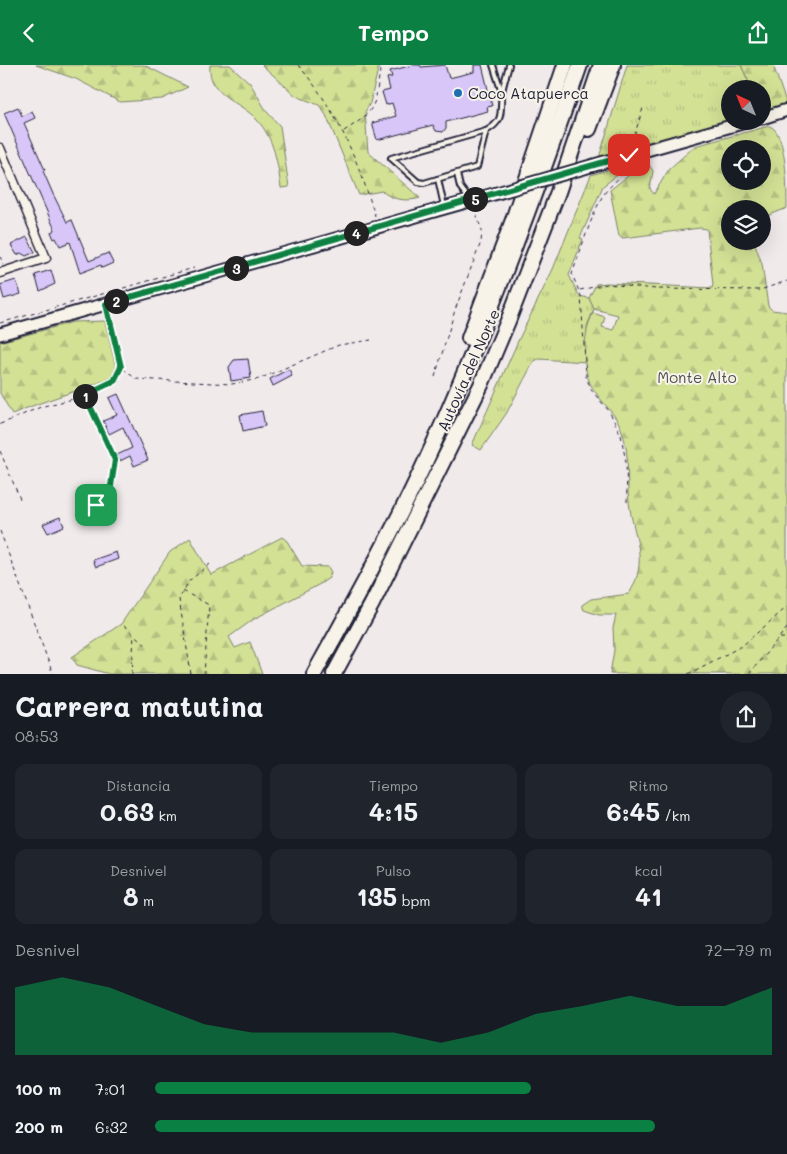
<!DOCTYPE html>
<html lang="es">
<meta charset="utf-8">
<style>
:root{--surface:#171b24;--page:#20242c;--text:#f1f3f6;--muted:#9ea1a6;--accent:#0b8043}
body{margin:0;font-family:Mali,sans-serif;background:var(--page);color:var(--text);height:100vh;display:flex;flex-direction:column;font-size:19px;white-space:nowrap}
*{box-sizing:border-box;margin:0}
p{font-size:16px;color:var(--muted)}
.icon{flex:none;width:28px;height:28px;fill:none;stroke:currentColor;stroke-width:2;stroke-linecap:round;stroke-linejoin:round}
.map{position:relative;height:609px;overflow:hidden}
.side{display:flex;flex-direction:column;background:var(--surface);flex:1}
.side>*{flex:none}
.needle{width:32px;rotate:317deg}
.controls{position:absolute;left:721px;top:15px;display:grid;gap:10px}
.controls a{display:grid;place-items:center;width:50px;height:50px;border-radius:50%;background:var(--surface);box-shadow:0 5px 20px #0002;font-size:25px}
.pin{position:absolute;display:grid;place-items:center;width:42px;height:42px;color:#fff;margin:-21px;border-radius:10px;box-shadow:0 2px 8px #0006}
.km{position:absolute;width:25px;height:25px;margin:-12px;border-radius:50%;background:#222;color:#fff;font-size:14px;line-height:25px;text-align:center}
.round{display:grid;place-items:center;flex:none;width:52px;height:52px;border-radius:26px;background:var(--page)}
.overview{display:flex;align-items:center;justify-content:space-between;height:85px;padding:0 15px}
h1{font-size:28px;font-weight:700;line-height:38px}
.figures{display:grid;grid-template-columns:repeat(3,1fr);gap:8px;height:85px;padding:5px 15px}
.figures div{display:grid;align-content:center;border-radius:12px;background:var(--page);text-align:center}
.figures b{font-size:25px;font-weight:700}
.figures small{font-size:14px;font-weight:400}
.figures p{font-size:14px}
.chart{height:140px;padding:10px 15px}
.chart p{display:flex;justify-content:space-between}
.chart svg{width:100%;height:90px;margin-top:5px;fill:var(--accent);opacity:.7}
ul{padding:0 15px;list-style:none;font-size:16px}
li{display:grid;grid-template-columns:80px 60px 1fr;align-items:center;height:38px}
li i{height:12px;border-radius:6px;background:var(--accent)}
header{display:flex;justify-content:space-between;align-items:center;height:65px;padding:0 15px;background:var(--accent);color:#fff;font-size:22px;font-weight:700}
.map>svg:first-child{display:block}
.grass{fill:url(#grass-tufts);stroke:#7a8268}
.forest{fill:url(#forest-firs);stroke:#7a8268;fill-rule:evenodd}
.building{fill:#d7c6f7;stroke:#22223b}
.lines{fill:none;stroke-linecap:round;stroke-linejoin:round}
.service-casing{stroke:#22223b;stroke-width:8}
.minor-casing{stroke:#22223b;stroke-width:11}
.secondary-casing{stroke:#22223b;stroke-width:15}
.motorway-casing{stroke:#22223b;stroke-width:18}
.path{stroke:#22223b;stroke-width:1;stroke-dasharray:4 4;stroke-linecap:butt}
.service{stroke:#f7f3e8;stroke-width:4}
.minor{stroke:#f7f3e8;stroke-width:8}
.secondary{stroke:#f7f3e8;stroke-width:11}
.motorway{stroke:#f7f3e8;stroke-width:14}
.secondary-bridge-casing{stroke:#22223b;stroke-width:15;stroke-linecap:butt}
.secondary-bridge{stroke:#f7f3e8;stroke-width:11}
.route-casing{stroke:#fff;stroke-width:10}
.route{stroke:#0b8043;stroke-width:6}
.poi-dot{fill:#1f6fb2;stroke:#f7f3e8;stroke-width:2}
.labels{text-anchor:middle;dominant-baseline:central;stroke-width:4;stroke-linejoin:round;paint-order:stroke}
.poi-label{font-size:15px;fill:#22223b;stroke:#f7f3e8;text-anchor:start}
.street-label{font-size:15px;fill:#22223b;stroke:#f7f3e8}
.park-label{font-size:15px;fill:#4e5252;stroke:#f7f3e8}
</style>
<header><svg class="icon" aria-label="back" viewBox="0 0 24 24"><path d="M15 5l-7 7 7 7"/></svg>Tempo<svg class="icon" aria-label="share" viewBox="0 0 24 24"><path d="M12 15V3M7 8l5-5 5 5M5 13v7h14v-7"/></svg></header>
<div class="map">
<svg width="787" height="609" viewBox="0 0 787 609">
<defs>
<pattern id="grass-tufts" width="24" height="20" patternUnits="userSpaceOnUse" patternTransform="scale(1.25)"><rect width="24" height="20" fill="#d3e195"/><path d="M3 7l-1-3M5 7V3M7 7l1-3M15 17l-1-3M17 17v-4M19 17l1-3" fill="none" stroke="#b5c181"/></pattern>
<pattern id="forest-firs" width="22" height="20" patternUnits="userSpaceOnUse" patternTransform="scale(1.25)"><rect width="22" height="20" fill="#d3e195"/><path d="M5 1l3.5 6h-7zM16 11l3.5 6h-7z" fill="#b5c181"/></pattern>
</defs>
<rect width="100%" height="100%" fill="#f1eaeb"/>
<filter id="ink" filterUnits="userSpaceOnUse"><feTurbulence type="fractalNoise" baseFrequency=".02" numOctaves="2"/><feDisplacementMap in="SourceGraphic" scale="10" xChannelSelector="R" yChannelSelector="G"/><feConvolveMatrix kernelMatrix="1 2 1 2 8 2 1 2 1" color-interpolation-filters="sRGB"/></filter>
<g filter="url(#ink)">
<g class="grass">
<path d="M627 0H741L752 24H730V56L599 93Z"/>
<path d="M622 101 620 108 603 121 580 173 583 174 569 210 579 231 589 233 594 244 587 261 586 297 539 294 534 296 506 349 481 385 472 380 518 276 553 204 591 110Z"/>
</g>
<g class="forest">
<path d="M36 0H144L188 22 162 34 120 37 76 14Z"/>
<path d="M210 0H230L250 18 267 47 280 61 289 122 281 123C278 99 274 73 257 55 241 36 207 31 210 0Z"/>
<path d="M262 0H379L370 38 365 47 368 87 420 133C407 137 392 135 382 126L359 130 326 50 319 40 296 31Z"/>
<path d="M741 0H773L787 40 765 46 763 40 762 24H752Z"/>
<path d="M769 61C787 65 787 125 787 143L765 152H763L762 144H730V176H754L762 199 768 241 772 245 787 247V609H610L614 585 613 563 616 550H599L584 545 582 540 591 534 629 529C650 494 633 472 629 437 626 415 630 391 623 369 618 350 604 341 594 325 580 306 583 268 593 248L605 252 602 262 613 265 618 250 594 244 589 233 596 219 607 218 712 223 713 220 707 164 700 163 623 173 619 171 610 125 628 111 633 98 646 95 653 106 650 124 654 129 669 104 695 81ZM730 84H762V116H730Z"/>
<path d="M105 256 116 303 111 313C78 326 45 335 12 349L0 328V277L73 257Z"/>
<path d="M282 472 287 476 302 501 328 502 331 507 329 513 320 519 254 554 229 572 235 583 250 577 262 609H109L77 600 72 592 121 559 170 487 190 473 211 510Z"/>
</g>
<g class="building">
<path d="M413 0H420L421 2 445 0 449 13 474 7V0H482L492 41 487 42 488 46 446 57V63L443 67 436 66 433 60 377 75 372 58 396 51 392 38 386 40 382 27 390 25 387 13 392 12 390 6Z"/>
<path d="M18 42 22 51 32 46 35 53 24 58 45 105 43 106 53 129 67 157 72 155 89 196 108 188 113 198 102 203 101 200 80 208 70 177 60 181 56 173 54 174 51 167 55 165 4 48Z"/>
<path d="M27 172 35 187 26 191 21 188 17 190 11 180Z"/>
<path d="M51 205 55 219 40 226 35 210Z"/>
<path d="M16 215 21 229 4 234 0 220Z"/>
<path d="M248 294 251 313 231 316 229 302 234 295Z"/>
<path d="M289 304 292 311 273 321 270 314Z"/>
<path d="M118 329 148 395 134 401 130 391 120 396 117 390 132 383 123 362 109 369 103 356 117 350 109 333Z"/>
<path d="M262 346 265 361 243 366 240 350Z"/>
<path d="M60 452 64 461 48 468 43 459Z"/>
<path d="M116 487 118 494 96 502 93 495Z"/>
</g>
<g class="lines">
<g class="service-casing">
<g id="service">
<path d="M493 0 502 28"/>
<path d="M486 66 477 102 424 118 418 117 391 93Z"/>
<path d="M486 66C506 55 499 46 502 28 503 19 507 9 509 0"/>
<path d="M457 109 460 122 469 134"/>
<path d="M438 114 444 141"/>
</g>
</g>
<g class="minor-casing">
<path id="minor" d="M0 83 46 193 0 208"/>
</g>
<g class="secondary-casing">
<g id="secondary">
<path d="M762 53 787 45"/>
<path d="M629 90 749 56"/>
<path d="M0 269 480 133"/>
</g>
</g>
<g class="motorway-casing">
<g id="motorway">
<path d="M589 64 613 0"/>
<path d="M469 273 513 155 565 0"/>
<path d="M314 609C359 528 405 445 442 360 494 242 538 122 580 0"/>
<path d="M334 609 372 539 481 320 508 256 558 127 601 0"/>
</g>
</g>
<g class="path">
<path d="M298 0C336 43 359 97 375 151"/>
<path d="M344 66C380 44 374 39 381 0"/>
<path d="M632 78 643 43"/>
<path d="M627 101C621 114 609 120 602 132 590 154 581 185 572 209L581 231 586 312 592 326 609 346 621 370 626 398 627 437"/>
<path d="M0 191 3 199"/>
<path d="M580 225 607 219 656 224 760 225 787 216"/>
<path d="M109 250 121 302 136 314 232 319 259 314 339 280 371 275"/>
<path d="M0 258 194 203"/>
<path d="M118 312 119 318"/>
<path d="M435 312 455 245 481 177 482 166 475 145"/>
<path d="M85 331 115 395 109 434 96 440"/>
<path d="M0 359C15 354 29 346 44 341 65 335 116 329 121 303"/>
<path d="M0 386 20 434"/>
<path d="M0 466 53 609"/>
<path d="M183 526 209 540 204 609"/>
<path d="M124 561 147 581"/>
<path d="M780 573H787"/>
<path d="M132 609 134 570"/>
<path d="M191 609 179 534 189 516 210 499"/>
<path d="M688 609 742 581 787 542"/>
<path d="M749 609 787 563"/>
</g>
<use href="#service" class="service"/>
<use href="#minor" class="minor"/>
<use href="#secondary" class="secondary"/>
<use href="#motorway" class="motorway"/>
<g class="secondary-bridge-casing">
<path id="secondary-bridge" d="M480 133 629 90"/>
</g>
<use href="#secondary-bridge" class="secondary-bridge"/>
</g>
</g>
<g class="lines" filter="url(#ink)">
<g class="route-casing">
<path id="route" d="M96 440 109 434 115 395 85 330 114 316 121 302 106 239 629 90"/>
</g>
<use href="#route" class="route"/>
</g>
<circle class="poi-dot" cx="458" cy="28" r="5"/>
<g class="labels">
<g class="poi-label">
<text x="468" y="28">Coco Atapuerca</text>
</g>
<g class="street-label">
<text transform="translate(468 305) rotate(-66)">Autovía del Norte</text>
</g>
<g class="park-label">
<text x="697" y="312">Monte Alto</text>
</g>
</g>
</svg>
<div class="controls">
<a><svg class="needle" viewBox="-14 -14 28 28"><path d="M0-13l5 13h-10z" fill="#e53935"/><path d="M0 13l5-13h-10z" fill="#9ea1a6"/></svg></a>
<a><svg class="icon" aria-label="locate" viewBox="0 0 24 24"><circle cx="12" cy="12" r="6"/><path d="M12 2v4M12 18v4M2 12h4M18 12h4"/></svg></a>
<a><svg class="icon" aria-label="layers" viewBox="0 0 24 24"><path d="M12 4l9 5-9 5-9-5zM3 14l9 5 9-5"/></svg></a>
</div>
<div class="pin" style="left:96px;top:440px;background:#1e9e55"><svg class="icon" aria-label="arrive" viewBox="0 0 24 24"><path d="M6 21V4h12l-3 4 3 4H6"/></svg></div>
<div class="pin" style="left:629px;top:90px;background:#d93025"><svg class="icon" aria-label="check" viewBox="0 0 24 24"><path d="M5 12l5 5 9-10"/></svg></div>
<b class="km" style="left:85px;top:331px">1</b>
<b class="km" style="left:116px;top:236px">2</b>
<b class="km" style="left:236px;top:203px">3</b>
<b class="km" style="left:356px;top:168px">4</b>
<b class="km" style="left:475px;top:134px">5</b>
</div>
<section class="side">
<div class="overview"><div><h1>Carrera matutina</h1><p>08:53</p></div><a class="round"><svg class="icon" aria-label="share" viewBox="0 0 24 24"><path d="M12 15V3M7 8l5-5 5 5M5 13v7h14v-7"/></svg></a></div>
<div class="figures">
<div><p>Distancia</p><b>0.63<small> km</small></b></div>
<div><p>Tiempo</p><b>4:15</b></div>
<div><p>Ritmo</p><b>6:45<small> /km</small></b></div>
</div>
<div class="figures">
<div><p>Desnivel</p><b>8<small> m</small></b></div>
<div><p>Pulso</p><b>135<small> bpm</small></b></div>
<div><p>kcal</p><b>41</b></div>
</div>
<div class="chart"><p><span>Desnivel</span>72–79 m</p>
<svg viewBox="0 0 160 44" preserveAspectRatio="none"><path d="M0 44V11L10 6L20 11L30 20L40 29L50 33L60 33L70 33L80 33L90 38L100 33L110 24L120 20L130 15L140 20L150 20L160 11V44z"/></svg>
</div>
<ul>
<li><b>100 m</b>7:01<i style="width:61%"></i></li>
<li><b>200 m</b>6:32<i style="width:81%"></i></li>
</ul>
</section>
